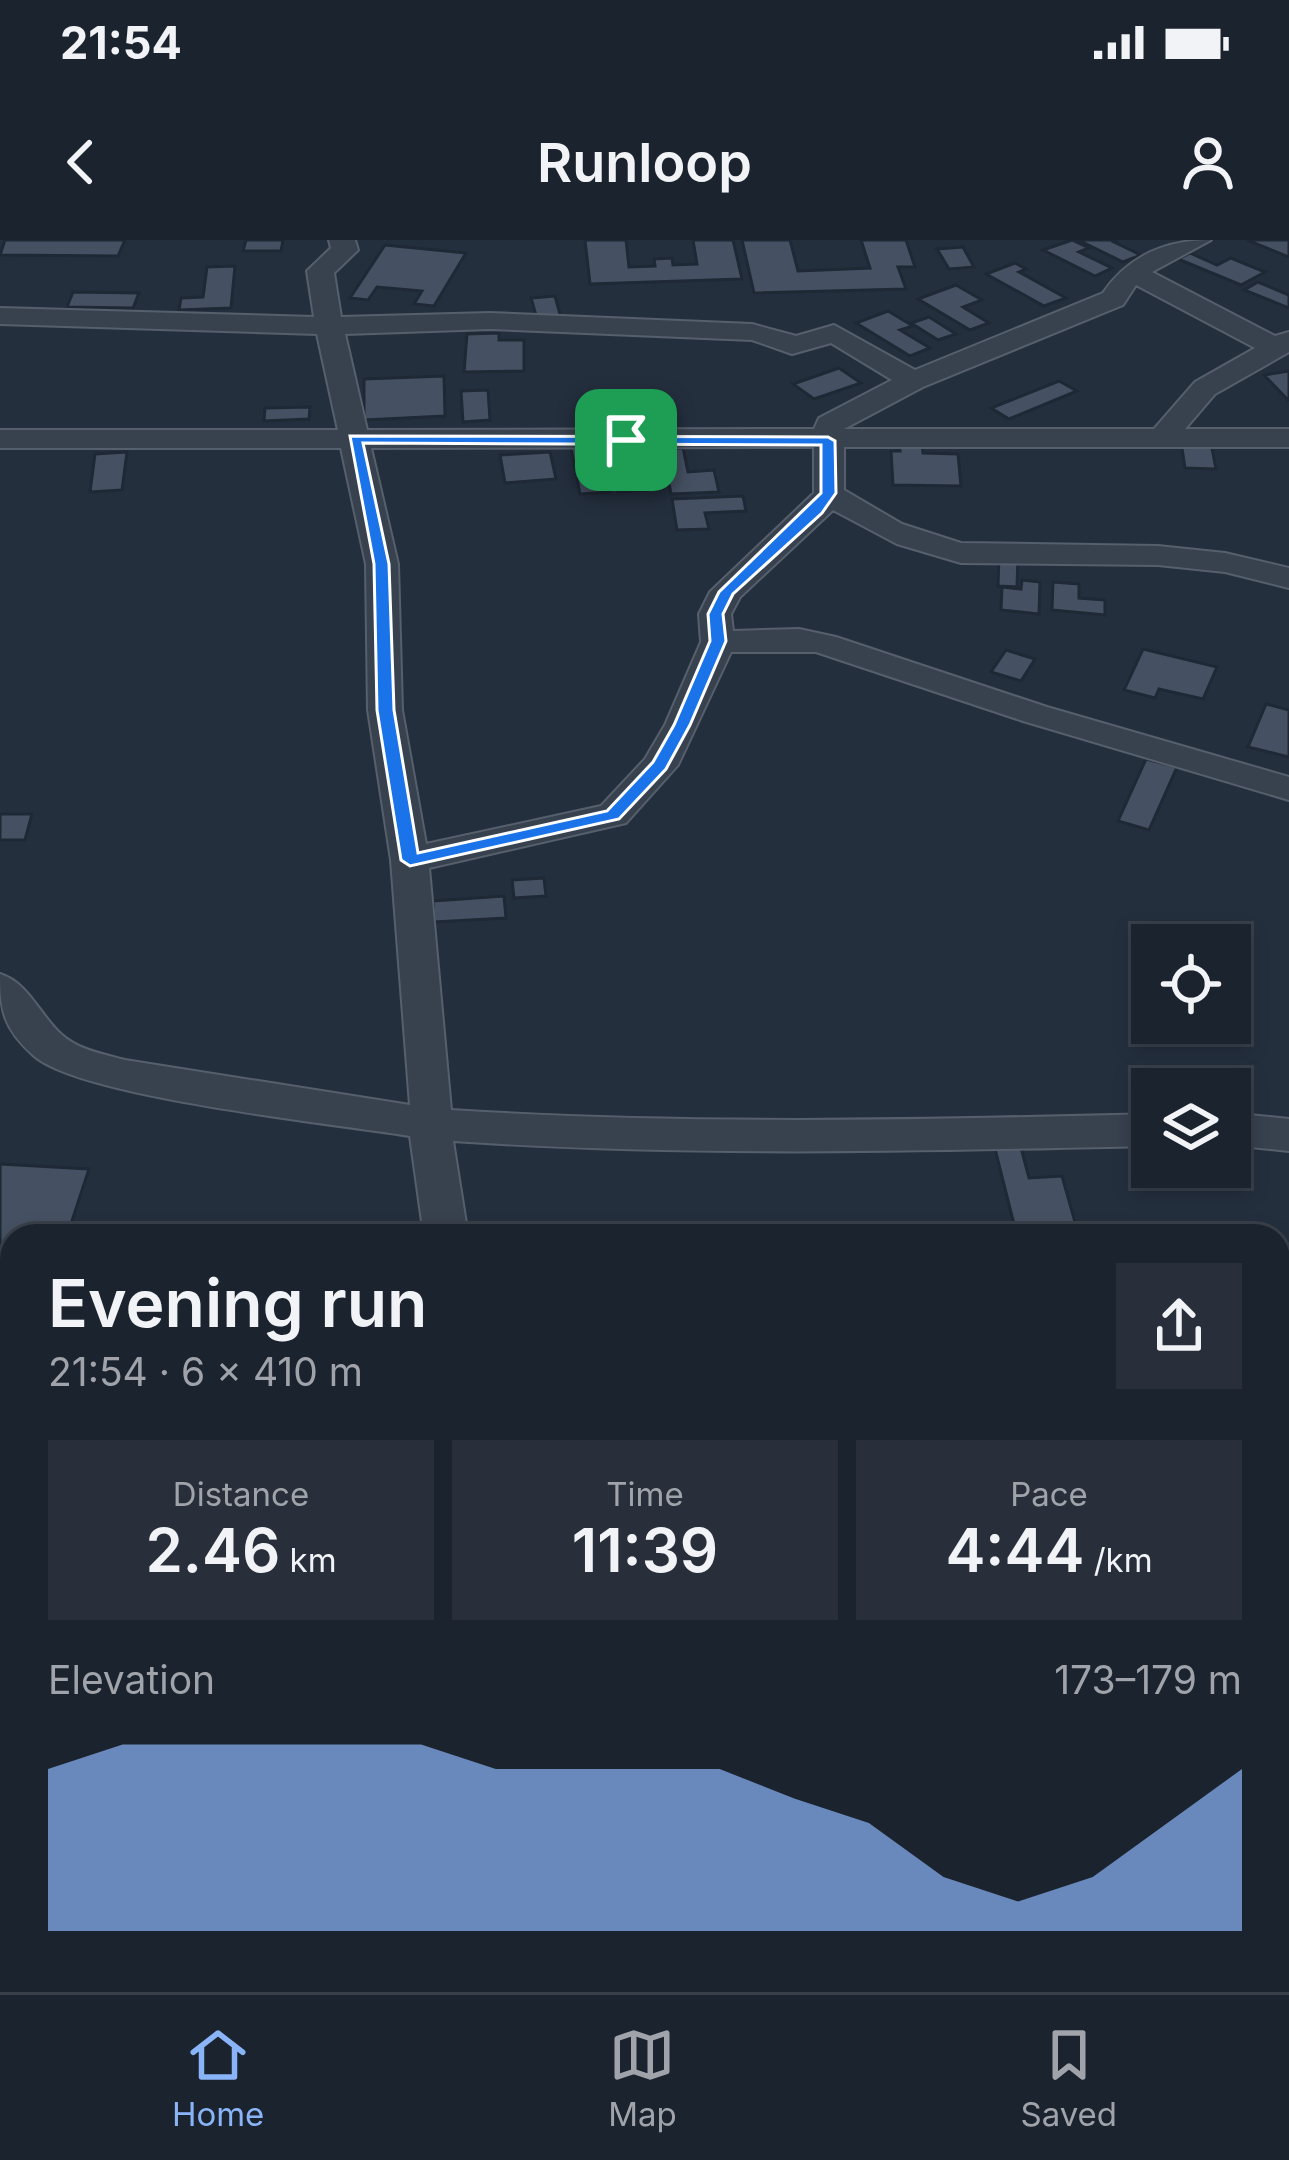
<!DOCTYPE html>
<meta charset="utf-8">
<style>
:root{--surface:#1b232e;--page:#282f3a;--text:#f1f3f6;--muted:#a0a4aa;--line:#39404a;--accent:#8ab4f8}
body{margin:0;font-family:Inter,sans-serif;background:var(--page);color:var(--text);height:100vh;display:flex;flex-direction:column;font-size:45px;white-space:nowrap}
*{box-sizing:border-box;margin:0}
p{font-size:39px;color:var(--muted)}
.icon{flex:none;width:66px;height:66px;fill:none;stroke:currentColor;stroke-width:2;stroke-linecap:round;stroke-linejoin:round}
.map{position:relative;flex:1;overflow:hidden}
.drawer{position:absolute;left:0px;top:984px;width:1290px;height:768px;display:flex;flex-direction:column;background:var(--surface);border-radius:36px 36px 0 0;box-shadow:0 6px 18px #0003,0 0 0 3px var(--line)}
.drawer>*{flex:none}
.tools{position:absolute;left:1131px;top:684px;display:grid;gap:24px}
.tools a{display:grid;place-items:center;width:120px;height:120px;border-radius:0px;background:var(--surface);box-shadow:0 6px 18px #0003,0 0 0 3px var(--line);font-size:60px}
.pin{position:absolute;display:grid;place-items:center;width:102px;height:102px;color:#fff;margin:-51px;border-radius:24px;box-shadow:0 6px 18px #0006}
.round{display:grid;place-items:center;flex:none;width:126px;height:126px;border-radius:0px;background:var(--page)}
.headline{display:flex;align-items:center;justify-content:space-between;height:204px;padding:0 48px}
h1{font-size:66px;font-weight:600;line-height:90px}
.figures{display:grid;grid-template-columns:repeat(3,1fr);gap:18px;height:204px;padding:12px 48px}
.figures div{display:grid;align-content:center;border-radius:0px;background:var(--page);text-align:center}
.figures b{font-size:60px;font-weight:600}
.figures small{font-size:33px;font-weight:400}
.figures p{font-size:33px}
.chart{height:336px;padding:24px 48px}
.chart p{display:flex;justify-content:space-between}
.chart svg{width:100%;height:216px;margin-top:12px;fill:var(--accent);opacity:.7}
.status{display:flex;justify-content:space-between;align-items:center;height:84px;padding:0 60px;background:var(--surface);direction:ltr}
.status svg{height:33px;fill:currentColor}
header{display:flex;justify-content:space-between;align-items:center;height:156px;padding:0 48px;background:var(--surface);font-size:54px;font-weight:600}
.tab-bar{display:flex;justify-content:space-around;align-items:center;height:168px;border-top:3px solid var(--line);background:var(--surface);font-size:33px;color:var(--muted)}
.tab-bar a{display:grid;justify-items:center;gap:6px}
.tab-bar .selected{color:var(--accent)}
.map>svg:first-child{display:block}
.building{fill:#455162;stroke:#1f2835;stroke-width:3}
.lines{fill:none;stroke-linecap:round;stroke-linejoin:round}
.minor-casing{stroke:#565f6c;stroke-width:4}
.minor{fill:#38414e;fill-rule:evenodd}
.route{fill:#1a73e8;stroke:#fff;stroke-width:3;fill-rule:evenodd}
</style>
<div class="status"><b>21:54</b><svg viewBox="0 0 49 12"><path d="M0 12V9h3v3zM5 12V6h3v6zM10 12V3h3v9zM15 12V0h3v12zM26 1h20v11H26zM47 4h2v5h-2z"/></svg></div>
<header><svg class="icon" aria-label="back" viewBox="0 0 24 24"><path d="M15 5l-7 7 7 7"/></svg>Runloop<svg class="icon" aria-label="person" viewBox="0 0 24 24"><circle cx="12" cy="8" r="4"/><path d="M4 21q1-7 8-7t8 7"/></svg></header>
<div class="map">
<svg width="1289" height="1752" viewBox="0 0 1289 1752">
<rect width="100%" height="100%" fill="#242f3e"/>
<g class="building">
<path d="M5 0H125L118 16 0 15Z"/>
<path d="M246 0H283L281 11H243Z"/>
<path d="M585 0H626L629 27 655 26 654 19 672 18 673 25 697 24 693 0H733L742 39 590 44Z"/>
<path d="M742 0H790L798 31 870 28 861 0H906L915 27H898L906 49 754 53Z"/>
<path d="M1072 0 1089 8 1079 12 1112 28 1095 36 1043 10Z"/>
<path d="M1078 0H1118L1114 2 1141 15 1123 22Z"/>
<path d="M1247 0H1289V17Z"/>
<path d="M385 5 466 13 434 66 414 64 422 51 377 47 368 60 350 58Z"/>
<path d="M963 7 974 27 949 29 937 9Z"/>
<path d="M1190 13 1217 25 1231 18 1265 32 1241 45 1178 19Z"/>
<path d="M1015 23 1026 29 1019 32 1066 58 1044 66 986 34Z"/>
<path d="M235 26 231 68 179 70 181 58 203 57 207 27Z"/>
<path d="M1258 42 1289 55V68L1244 50Z"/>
<path d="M956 45 982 60 963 67 989 83 970 90 918 59Z"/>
<path d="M73 52 139 53 133 68 67 67Z"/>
<path d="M555 56 561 78 537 79 531 58Z"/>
<path d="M888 71 913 86 900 90 930 108 910 116 856 83Z"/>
<path d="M929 77 956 94 938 100 911 83Z"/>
<path d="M499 93V100H524V131L464 132 467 94Z"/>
<path d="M839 128 861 143 814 159 793 144Z"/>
<path d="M1289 131V160H1288L1264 135Z"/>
<path d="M444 136 445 176 364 180V139Z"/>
<path d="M1059 141 1077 151 1009 179 991 168Z"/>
<path d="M488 150 490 180 463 182 461 151Z"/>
<path d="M310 167 309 179 264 181 265 168Z"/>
<path d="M1181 202 1211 203 1216 229 1185 228Z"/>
<path d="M899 203H922L923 213 958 214 961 246 893 245 891 211H900Z"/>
<path d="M600 206 610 252 580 254 571 208Z"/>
<path d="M683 208 688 232 714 230 719 252 671 254 662 209Z"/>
<path d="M127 212 122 250 90 252 95 214Z"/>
<path d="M550 212 556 239 505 243 500 215Z"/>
<path d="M658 234 662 249 618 252 614 237Z"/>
<path d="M743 256 746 271 705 273 709 289 677 290 672 259Z"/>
<path d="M999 315 1018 316 1017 347 998 346Z"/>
<path d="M1022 340 1040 342 1039 374 1001 370 1002 347 1021 349Z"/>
<path d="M1053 342 1079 344V358L1105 360V375L1052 370Z"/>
<path d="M1143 409 1217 427 1203 459 1159 449 1155 458 1124 450Z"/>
<path d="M1006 410 1035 419 1021 441 991 432Z"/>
<path d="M1266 464 1289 470V517L1248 507Z"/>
<path d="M1146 519 1177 527 1149 590 1118 581Z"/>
<path d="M0 574H32L25 600H0Z"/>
<path d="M544 638 546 656 514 658 512 640Z"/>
<path d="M504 656 506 678 434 682 433 661Z"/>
<path d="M1019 900 1029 938 1062 936 1079 996H1017L993 901Z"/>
<path d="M0 924 89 929 67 996H12V1013H0Z"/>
<path d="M1283 1314 1289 1315V1420L1278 1417V1343Z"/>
<path d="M1278 1630 1289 1633V1736L1278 1733Z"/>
</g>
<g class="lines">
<g class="minor-casing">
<g id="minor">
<path d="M329 0H355L358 10 334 33 341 77 490 73 752 84 796 96 834 85 915 130 1103 53C1129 15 1166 0 1211 0L1152 32 1275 96 1289 92V112L1215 154 1185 189H1289V207H844V250L902 284 961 303 1158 306 1225 313 1289 328V348L1225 332 1158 325 961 323 897 304 833 270 740 357 731 374 733 391 799 389 836 397 1047 467 1289 537V560L1023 481 816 412H731L678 525 626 583 429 628 451 870C685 885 918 880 1152 874V906C918 911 686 917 453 901L468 996H424L410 896C336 884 78 857 33 815 4 789 0 771 0 734 29 743 40 776 62 795 79 810 103 814 125 820L410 865 391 620 368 470 366 324 341 208H0V190H338L317 94 0 84V68L314 77 307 31 331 8ZM1136 45 1255 108 1195 142 1154 189H844L923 147 1123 65ZM490 89 752 100 792 114 831 103 892 140 819 178 814 189 367 190 345 94ZM814 207V253L710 352 699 374 701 402 665 485 645 519 601 566 426 604 402 470 398 324 371 208Z"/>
<path d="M1230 873 1289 879V911L1230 905Z"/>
<rect x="1278" y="1124" width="11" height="38"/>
<path d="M12 1149V1187L0 1188V1150Z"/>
<path d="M497 1740H555L556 1752H498Z"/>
</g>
</g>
<use href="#minor" class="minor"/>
</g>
<path class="route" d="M350 196 828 197 835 201 836 253 822 273 733 354 723 374 726 401 690 485 666 529 619 579 410 626 401 620 377 470 374 324ZM363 203 821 205V253L719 352 708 374 710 401 674 485 653 522 607 571 418 613 394 470 389 324Z"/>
</svg>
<div class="tools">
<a><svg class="icon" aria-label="locate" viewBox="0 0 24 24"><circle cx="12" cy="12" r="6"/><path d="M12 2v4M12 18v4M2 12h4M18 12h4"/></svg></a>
<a><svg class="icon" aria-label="layers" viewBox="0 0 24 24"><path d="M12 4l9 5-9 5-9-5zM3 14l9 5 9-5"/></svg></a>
</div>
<div class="pin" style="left:626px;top:200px;background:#1e9e55"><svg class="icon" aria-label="arrive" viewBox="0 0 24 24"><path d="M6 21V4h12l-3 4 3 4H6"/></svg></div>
<section class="drawer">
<div class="headline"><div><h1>Evening run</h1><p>21:54 · 6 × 410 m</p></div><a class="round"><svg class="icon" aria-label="share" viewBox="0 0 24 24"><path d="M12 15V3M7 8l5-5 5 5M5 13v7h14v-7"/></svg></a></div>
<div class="figures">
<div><p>Distance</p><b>2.46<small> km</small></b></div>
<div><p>Time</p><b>11:39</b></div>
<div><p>Pace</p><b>4:44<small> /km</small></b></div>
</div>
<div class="chart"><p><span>Elevation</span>173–179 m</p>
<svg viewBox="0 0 160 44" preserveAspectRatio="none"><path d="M0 44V11L10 6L20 6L30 6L40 6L50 6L60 11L70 11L80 11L90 11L100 17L110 22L120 33L130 38L140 33L150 22L160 11V44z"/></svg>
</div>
</section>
</div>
<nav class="tab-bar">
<a class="selected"><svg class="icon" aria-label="home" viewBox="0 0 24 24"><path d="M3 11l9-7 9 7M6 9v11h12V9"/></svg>Home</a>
<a><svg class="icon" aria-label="map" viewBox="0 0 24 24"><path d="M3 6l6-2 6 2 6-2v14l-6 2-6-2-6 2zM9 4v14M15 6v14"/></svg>Map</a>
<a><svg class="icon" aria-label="saved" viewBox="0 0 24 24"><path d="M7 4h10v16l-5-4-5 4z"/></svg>Saved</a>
</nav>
